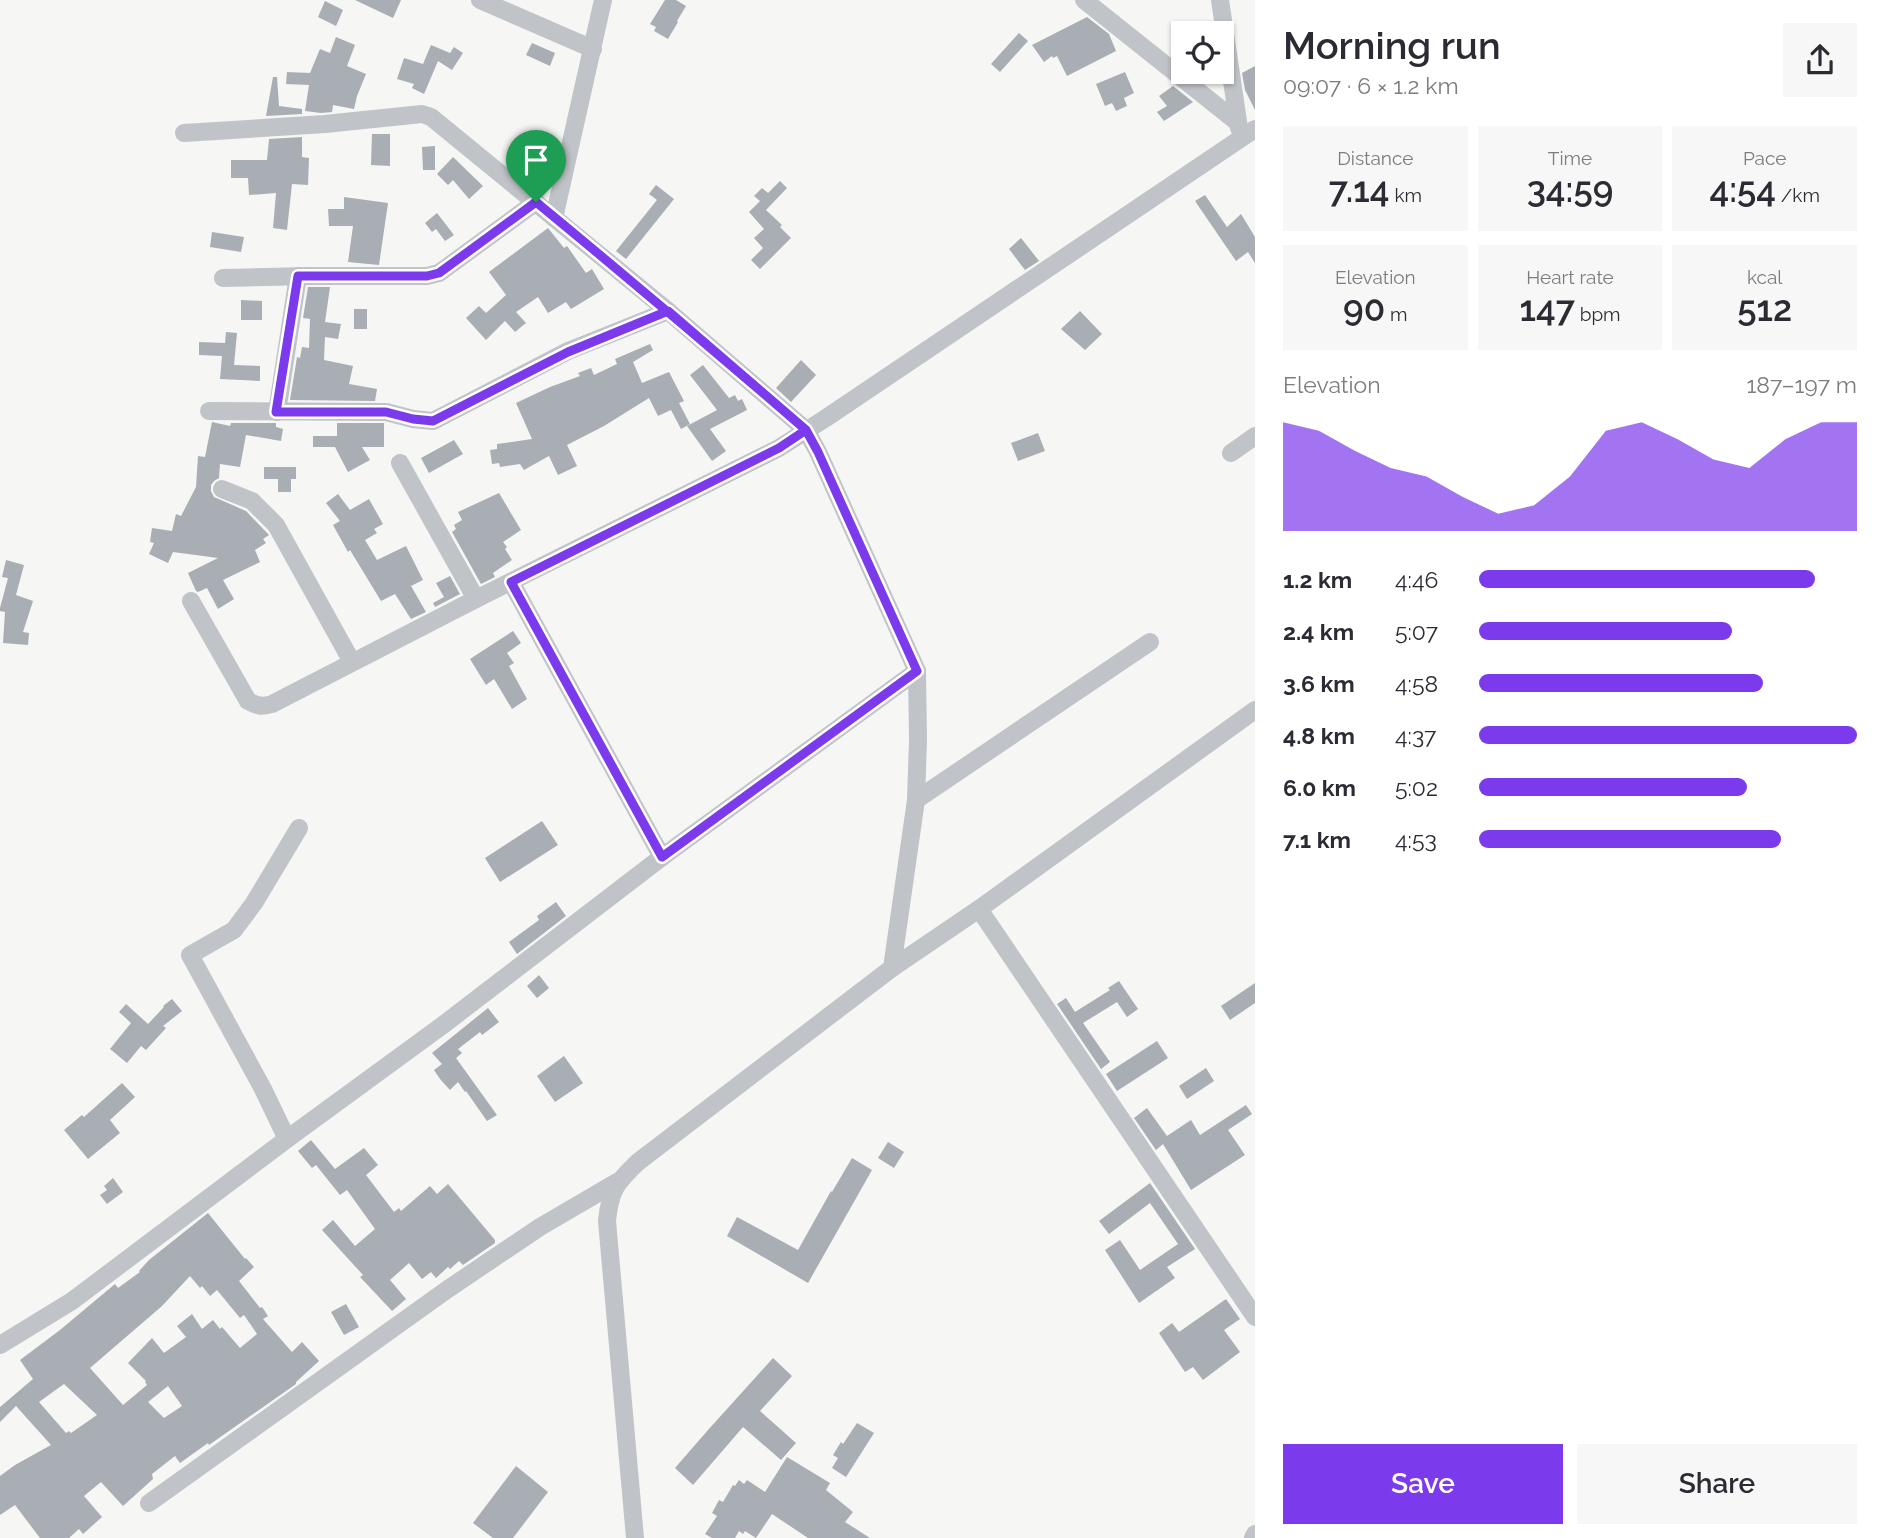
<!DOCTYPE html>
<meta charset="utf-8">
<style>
:root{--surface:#fff;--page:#f7f7f7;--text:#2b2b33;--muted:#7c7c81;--accent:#7c3aed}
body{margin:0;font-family:Raleway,sans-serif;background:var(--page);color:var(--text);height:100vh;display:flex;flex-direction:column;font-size:26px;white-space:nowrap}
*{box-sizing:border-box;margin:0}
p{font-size:23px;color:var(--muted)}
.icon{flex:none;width:38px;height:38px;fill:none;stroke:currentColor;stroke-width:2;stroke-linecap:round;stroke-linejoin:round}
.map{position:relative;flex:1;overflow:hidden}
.drawer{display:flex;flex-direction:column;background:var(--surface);width:630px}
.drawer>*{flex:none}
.buttons{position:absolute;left:1171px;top:21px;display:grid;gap:14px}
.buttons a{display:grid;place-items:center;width:63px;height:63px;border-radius:0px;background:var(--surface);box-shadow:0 2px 5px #0004;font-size:35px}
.pin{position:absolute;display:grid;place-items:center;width:60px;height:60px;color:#fff;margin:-72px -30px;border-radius:50% 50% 50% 0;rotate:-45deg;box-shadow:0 0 7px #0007}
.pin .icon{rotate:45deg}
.round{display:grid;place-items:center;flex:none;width:74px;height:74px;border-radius:0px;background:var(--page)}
.summary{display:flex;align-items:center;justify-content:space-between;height:119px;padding:0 28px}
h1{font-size:38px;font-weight:600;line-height:52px}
.metrics{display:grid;grid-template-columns:repeat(3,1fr);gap:10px;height:119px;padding:7px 28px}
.metrics div{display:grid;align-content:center;border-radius:0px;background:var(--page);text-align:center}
.metrics b{font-size:35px;font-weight:600}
.metrics small{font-size:19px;font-weight:400}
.metrics p{font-size:19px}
.chart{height:196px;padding:14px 28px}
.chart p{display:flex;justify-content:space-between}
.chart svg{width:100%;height:126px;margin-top:7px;fill:var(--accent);opacity:.7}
.primary-button{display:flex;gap:14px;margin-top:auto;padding:14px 28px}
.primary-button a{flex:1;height:80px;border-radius:0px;background:var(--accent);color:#fff;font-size:28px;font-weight:600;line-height:80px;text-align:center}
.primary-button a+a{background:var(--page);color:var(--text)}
ul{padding:0 28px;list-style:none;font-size:23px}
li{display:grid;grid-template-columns:112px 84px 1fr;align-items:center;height:52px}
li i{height:18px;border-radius:9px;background:var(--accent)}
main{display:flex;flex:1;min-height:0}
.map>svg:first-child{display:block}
.building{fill:#a8aeb3;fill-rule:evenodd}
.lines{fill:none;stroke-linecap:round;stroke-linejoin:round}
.street{stroke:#c0c3c7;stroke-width:18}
.route-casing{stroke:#fff;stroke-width:14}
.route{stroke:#7c3aed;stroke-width:9}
</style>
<main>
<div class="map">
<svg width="1255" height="1538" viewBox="0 0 1255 1538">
<rect width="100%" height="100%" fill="#f6f6f4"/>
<g class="building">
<path d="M355 0H401L393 18Z"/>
<path d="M665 0H676L686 6 677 21 678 22 668 39 654 31 656 27 650 24Z"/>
<path d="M325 1 343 10 336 26 318 17Z"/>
<path d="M1087 17 1109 34 1116 51 1067 76 1057 56 1053 58 1052 56 1044 62 1032 45Z"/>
<path d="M1019 33 1028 41 1000 72 991 64Z"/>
<path d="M336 37 355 45 347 66 366 74 357 96 354 109 333 105 332 112 321 113 305 111 309 85 286 84 287 72 310 73 320 49 330 53Z"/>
<path d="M532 43 555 53 550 66 526 55Z"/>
<path d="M431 45 450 53 454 47 463 53 452 70 438 61 424 94 412 88 414 84 397 79 404 58 423 64Z"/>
<path d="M1255 66V110L1245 90 1242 73Z"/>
<path d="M1125 72 1134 93 1124 98 1127 106 1116 111 1112 103 1105 106 1096 84Z"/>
<path d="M273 77H277L279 106 302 109V114L266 116Z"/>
<path d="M1173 86 1193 102 1164 121 1157 112 1167 106 1159 96Z"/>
<path d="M372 134H390V166L371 165Z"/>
<path d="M302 137V157L309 158 308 185 292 184 287 230 273 228 276 193 249 195 248 178H231V160H267L269 139Z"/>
<path d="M514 145 536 158 527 172 506 157Z"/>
<path d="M435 146V170H423L422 147Z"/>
<path d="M453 157 483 186 469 199 453 180 448 185 437 174Z"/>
<path d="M780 181 787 188 766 210 782 225 780 227 791 238 760 269 751 260 763 248 754 238 764 229 749 212 760 201 754 196 762 188 768 193Z"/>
<path d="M656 185 674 199 626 259 616 251 657 200 649 194Z"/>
<path d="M1205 195 1227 227 1241 214 1255 237V263L1248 252 1236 261 1195 201Z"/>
<path d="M344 197 388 203 379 265 348 262 353 226H329L328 209H344Z"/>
<path d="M437 213 454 235 445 241 436 229 432 232 425 223Z"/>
<path d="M548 228 564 248 567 246 586 273 592 269 604 289 571 309 566 302 548 313 538 297 516 312 526 323 515 332 505 321 486 340 466 318 479 306 486 313 506 295 489 272Z"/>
<path d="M212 232 244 237 241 252 210 247Z"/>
<path d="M1021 238 1039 261 1025 270 1009 249Z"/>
<path d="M308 287H330L325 322 341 324 338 339 325 337 324 360 353 366 349 384 377 389 375 401 290 400 297 357 300 358 302 347 309 348 310 319 303 318Z"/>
<path d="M241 300 262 301V320H241Z"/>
<rect x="354" y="309" width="13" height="20"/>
<path d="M1080 311 1102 334 1085 350 1061 329Z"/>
<path d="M226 332 237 333 234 365 260 366V381L220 379 222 356 199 355V342L225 343Z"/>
<path d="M650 344 653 350 633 362 642 383 669 372 684 401 679 403 690 424 681 429 671 410 658 416 649 398 604 426 567 445 577 466 558 475 549 456 524 470 520 464 500 467 499 463 492 464 490 450 497 449V444L532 439 516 403 550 387 580 376 578 373 591 368 594 375 617 364 615 359Z"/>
<path d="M801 360 816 375 791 402 776 388Z"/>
<path d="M703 365 729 398 735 395 738 401 742 399 747 410 710 429 726 451 712 461 687 426 717 410 690 375Z"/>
<path d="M212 422 230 426 231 423H276V427L283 429 281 441 246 435 240 467 220 464 219 478 214 481 211 485V491L214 497 246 511 269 535 263 539 266 543 255 550 260 562 223 580 234 599 218 609 207 588 198 592 196 591 188 573 218 558 173 552 168 563 149 554 154 543 150 542 152 528 172 531 176 514 181 516 196 487 198 456 205 457Z"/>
<path d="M337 423H384V447H362L370 460 348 472 335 447H313V436H337Z"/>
<path d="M1038 433 1045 451 1018 461 1011 443Z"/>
<path d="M454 440 463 454 429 473 421 458Z"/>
<path d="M264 467H296V479H291V492H278V479H264Z"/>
<path d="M499 493 521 530 503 542 507 547 505 549 512 560 493 573 495 577 481 584 452 532 456 529 454 525 462 520 458 512Z"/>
<path d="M338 494 350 510 369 499 383 524 374 529 377 533 365 540 377 560 406 546 423 580 411 586 426 612 411 619 395 594 381 601 350 550 348 552 333 525 340 521 326 503Z"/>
<path d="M6 560 24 565 16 595 33 601 23 632 29 633 28 645 3 643 5 612 0 611V608L8 578 2 577Z"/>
<path d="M450 576 460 594 435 607 433 603 444 597 436 583Z"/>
<path d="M513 631 521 643 507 653 514 663 509 666 527 699 512 709 494 679 486 685 470 659Z"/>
<path d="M542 821 558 845 500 882 485 858Z"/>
<path d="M556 902 566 916 517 954 509 942 539 920 537 916Z"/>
<path d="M539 975 549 988 537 998 527 986Z"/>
<path d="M1119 981 1138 1009 1127 1017 1117 1002 1083 1023 1110 1062 1101 1069 1057 1004 1066 998 1075 1012 1110 990 1108 988Z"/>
<path d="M1255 983V1003L1230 1020 1221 1006Z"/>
<path d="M172 999 182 1011 163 1026 166 1028 146 1050 141 1046 127 1063 110 1049 131 1023 119 1012 126 1004 148 1024 164 1007 163 1006Z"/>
<path d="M488 1008 499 1022 482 1035 480 1032 458 1049 462 1053 456 1058 497 1115 487 1121 466 1091 465 1092 458 1082 450 1090 440 1079 434 1070 442 1064 432 1053Z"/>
<path d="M1157 1041 1168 1058 1117 1091 1106 1074Z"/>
<path d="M564 1056 583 1083 555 1102 537 1076Z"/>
<path d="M1206 1068 1214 1081 1187 1099 1179 1086Z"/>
<path d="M122 1083 135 1097 110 1120 120 1133 88 1159 64 1130 82 1115 84 1117Z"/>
<path d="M1246 1105 1252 1114 1228 1130 1245 1155 1191 1190 1163 1144 1156 1150 1134 1118 1147 1108 1167 1136 1191 1120 1200 1135Z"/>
<path d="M311 1140 335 1169 364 1148 378 1165 366 1175 394 1212 399 1208 401 1211 430 1186 437 1194 448 1184 495 1240V1243L463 1265 459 1261 450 1269 448 1267 436 1278 431 1272 422 1279 409 1263 390 1280 406 1299 392 1311 360 1277 363 1275 322 1230 333 1220 355 1246 375 1229 347 1190 340 1195 316 1165 312 1168 298 1151Z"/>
<path d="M888 1142 904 1152 894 1168 878 1158Z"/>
<path d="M852 1158 872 1170 808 1283 727 1236 737 1217 798 1250 831 1191 832 1192Z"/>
<path d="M113 1178 123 1192 107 1204 100 1195 107 1190 104 1186Z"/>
<path d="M1150 1183 1195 1249 1167 1267 1175 1278 1139 1303 1105 1250 1120 1240 1140 1270 1178 1244 1150 1203 1109 1234 1099 1221Z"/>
<path d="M208 1213 245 1259 246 1258 254 1267 239 1281 260 1308 262 1307 268 1316 263 1319 292 1352 302 1342 319 1361 296 1382V1384L209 1445 208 1443 180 1463 175 1456 152 1474 153 1479 123 1506 101 1482 84 1496 102 1517 83 1534 79 1529 69 1538H40L15 1505 0 1515V1476L15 1465 51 1445 16 1406 0 1422V1407L33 1379 20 1360 60 1330 115 1284 118 1288 140 1272 139 1271 149 1260ZM190 1276 200 1288 202 1286 210 1296 217 1290 240 1318 244 1315 257 1334 240 1348 222 1327 220 1329 213 1320 202 1329 192 1314 177 1326 186 1337 164 1353 152 1338 128 1363 146 1381 145 1382 147 1385 123 1405 90 1368 162 1306ZM64 1384 97 1415 71 1433 69 1431 66 1433 39 1402ZM168 1386 182 1406 164 1418 148 1402Z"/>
<path d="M1226 1299 1240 1319 1224 1330 1240 1352 1203 1380 1193 1367 1185 1372 1159 1333 1172 1323 1179 1332Z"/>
<path d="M346 1304 359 1327 344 1335 331 1312Z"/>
<path d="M773 1358 792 1376 760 1411 796 1443 781 1460 743 1427 693 1485 675 1468 708 1430Z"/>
<path d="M857 1423 874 1433 846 1477 832 1468 838 1458 833 1455 841 1442 843 1444Z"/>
<path d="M787 1457 830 1483 826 1490 853 1512 845 1522 870 1538H808L772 1514 756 1538 745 1531 743 1534 739 1531 735 1538H712L705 1534 717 1516 712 1513 719 1500 723 1502 733 1485 735 1486 739 1480 744 1484 747 1480 765 1492Z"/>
<path d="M516 1466 548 1492 513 1538H493L473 1523Z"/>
</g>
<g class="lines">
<g class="street">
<path d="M480 0 593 49"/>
<path d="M1084 0 1237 122"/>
<path d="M1220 0 1239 128"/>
<path d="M184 133 325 124 422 114 431 117 668 311 806 430 818 452 917 671 918 740 916 800 892 968"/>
<path d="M554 218 603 0"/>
<path d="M223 278 309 276H427L439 273 536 202"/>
<path d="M209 411 386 412 413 419 433 421 568 351 668 311"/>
<path d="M277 412 298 276"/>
<path d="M1231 453 1255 436"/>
<path d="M400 463 476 599"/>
<path d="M222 489 252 501 276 525 352 662"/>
<path d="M511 582 662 857"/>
<path d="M191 601 248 701C257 706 262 707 272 704L476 599 779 448 826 418 1255 129"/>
<path d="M916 800 1150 642"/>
<path d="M979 909 1255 1317"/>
<path d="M287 1139 263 1089 190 955 234 930 254 903 299 828"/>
<path d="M0 1345 72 1301 287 1139 443 1025 662 857 917 671"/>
<path d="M149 1503 448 1289 540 1227 617 1182"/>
<path d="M635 1538 607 1221C610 1190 616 1183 638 1162L892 968 979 909 1255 710"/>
<path d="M1253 1538 1255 1534"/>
</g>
</g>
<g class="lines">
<g class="route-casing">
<path id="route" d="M536 202 439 273 427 276H298L276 412H386L413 419 433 421 568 352 668 311 806 430 818 452 917 671 662 857 511 582 779 448 806 430C717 353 627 277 536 202"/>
</g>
<use href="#route" class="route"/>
</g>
</svg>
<div class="buttons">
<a><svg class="icon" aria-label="locate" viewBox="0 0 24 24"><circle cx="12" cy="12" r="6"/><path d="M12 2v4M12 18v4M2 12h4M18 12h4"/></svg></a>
</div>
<div class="pin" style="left:536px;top:202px;background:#1e9e55"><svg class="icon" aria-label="arrive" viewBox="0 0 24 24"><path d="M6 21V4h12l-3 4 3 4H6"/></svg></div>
</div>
<section class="drawer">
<div class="summary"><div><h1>Morning run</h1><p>09:07 · 6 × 1.2 km</p></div><a class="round"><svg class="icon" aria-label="share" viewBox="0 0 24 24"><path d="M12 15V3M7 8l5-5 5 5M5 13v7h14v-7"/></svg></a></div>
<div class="metrics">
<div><p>Distance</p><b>7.14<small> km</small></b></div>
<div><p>Time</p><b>34:59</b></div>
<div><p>Pace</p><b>4:54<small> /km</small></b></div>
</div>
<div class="metrics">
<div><p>Elevation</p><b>90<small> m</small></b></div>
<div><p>Heart rate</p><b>147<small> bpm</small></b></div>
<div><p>kcal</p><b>512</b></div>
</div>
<div class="chart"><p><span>Elevation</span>187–197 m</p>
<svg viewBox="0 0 160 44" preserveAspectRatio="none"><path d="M0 44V6L10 9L20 16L30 22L40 25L50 32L60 38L70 35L80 25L90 9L100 6L110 12L120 19L130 22L140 12L150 6L160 6V44z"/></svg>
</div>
<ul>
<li><b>1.2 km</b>4:46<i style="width:89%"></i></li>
<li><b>2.4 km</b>5:07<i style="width:67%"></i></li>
<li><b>3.6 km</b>4:58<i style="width:75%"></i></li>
<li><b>4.8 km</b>4:37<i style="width:100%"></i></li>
<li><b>6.0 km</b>5:02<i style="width:71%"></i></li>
<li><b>7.1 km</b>4:53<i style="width:80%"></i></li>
</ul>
<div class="primary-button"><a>Save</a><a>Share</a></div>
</section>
</main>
